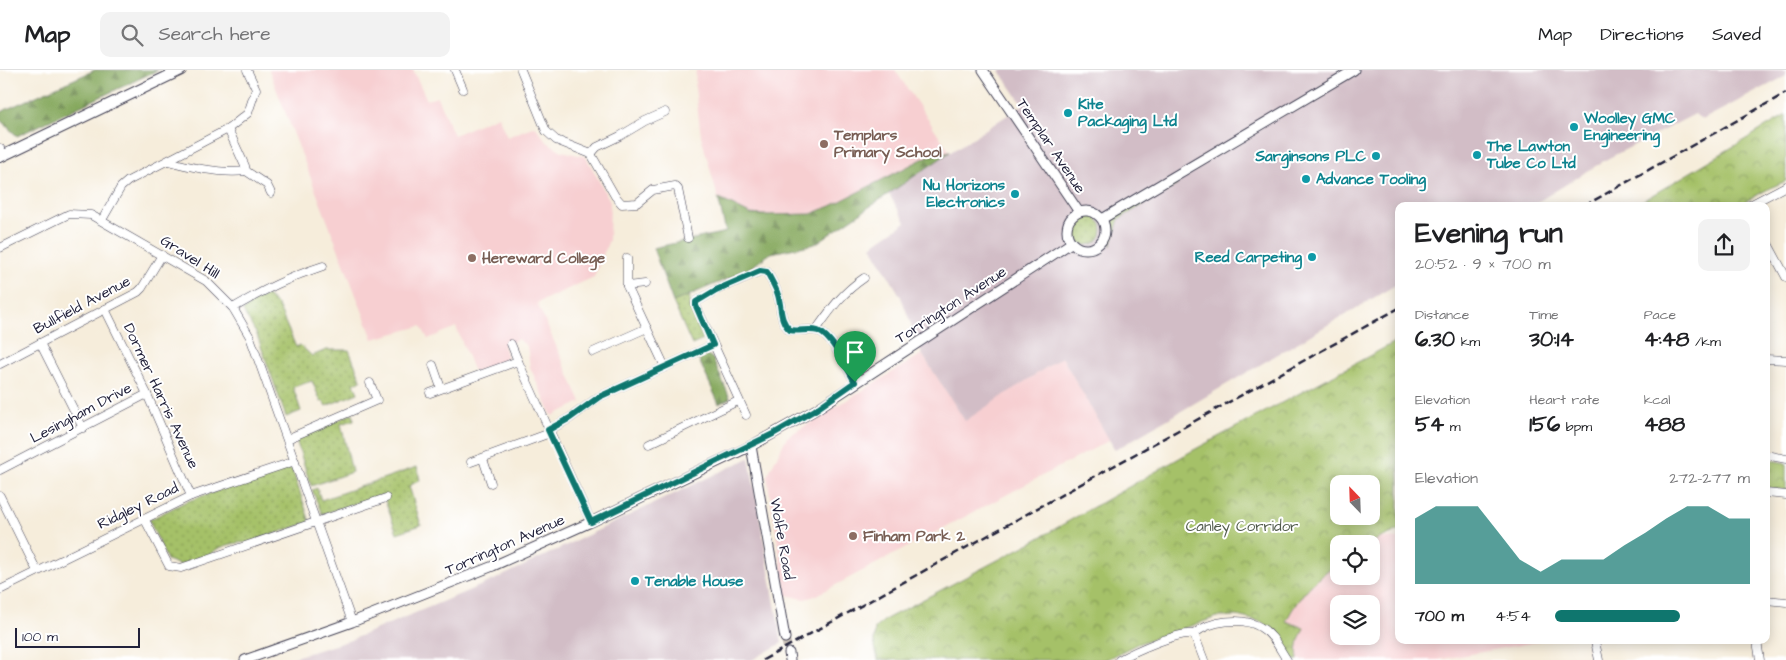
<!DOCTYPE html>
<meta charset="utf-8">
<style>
:root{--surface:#fff;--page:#f2f2f2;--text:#202124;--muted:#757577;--line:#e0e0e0;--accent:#0f766e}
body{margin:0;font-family:"Architects Daughter",sans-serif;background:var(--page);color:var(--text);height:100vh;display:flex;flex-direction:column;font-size:19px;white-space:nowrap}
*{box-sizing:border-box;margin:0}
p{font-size:16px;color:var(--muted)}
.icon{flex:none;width:28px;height:28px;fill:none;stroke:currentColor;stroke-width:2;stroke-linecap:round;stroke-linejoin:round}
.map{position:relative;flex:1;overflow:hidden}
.panel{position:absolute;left:1395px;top:132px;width:375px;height:442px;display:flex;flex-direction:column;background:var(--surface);border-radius:10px;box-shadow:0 2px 12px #0003}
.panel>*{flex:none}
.needle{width:32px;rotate:337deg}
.controls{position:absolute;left:1330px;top:405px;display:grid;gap:10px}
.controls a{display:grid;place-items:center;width:50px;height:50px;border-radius:10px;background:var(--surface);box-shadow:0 2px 12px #0003;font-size:25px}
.scale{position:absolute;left:15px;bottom:12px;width:125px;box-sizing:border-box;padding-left:5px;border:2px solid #22223b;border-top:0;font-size:14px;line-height:18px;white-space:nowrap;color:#22223b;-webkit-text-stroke:4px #fff;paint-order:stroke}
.pin{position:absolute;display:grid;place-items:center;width:42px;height:42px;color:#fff;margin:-51px -21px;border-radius:50% 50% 50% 0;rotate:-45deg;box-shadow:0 0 5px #0007}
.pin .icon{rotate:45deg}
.round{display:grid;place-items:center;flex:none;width:52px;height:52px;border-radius:10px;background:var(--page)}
.headline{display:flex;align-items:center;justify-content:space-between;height:85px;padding:0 20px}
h1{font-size:28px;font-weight:700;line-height:38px}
.stats{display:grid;grid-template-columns:repeat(3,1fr);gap:8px;height:85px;padding:5px 20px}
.stats div{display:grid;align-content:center}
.stats b{font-size:21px;font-weight:700}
.stats small{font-size:14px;font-weight:400}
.stats p{font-size:14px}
.chart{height:140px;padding:10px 20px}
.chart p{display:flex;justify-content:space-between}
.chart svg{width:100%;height:90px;margin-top:5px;fill:var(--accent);opacity:.7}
ul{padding:0 20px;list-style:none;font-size:16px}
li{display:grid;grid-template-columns:80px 60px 1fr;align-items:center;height:38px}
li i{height:12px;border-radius:6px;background:var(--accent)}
header{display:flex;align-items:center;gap:30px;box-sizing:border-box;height:70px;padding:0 25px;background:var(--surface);border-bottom:1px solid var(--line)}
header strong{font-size:24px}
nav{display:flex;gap:28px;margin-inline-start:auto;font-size:18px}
.search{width:350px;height:45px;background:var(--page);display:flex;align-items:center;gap:12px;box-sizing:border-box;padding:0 18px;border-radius:10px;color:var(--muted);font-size:19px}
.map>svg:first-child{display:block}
.built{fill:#f7cfd1;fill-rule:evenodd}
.industrial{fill:#d2bdc6}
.grass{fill:url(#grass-dots);stroke:#647252}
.forest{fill:url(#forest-firs);stroke:#53644c}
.park{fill:url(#park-crowns);stroke:#647252;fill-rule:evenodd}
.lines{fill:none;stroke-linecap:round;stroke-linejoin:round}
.tertiary-tunnel{stroke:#ccc4bb;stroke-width:9;stroke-dasharray:9 4.5;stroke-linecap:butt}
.minor-casing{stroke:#424053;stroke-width:9}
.tertiary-casing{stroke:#424053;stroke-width:11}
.secondary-casing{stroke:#424053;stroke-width:12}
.minor{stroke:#fff;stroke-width:8}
.tertiary{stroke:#fff;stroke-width:9}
.secondary{stroke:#fff;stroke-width:10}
.rail{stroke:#22223b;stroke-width:2.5;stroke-dasharray:8 4;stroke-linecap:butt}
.route-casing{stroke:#fff;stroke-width:10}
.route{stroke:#0f766e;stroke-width:6}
.culture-dot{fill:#0f9aa8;stroke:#fff;stroke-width:2}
.education-dot{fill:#8d6e63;stroke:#fff;stroke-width:2}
.labels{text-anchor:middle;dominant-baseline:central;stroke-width:4;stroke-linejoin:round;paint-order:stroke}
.culture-label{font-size:15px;font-weight:bold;fill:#0d838f;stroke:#fff;text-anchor:start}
.education-label{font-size:15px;font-weight:bold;fill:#785e54;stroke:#fff;text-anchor:start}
.street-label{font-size:15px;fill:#22223b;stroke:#fff}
.park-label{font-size:15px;fill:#505a4b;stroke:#fff}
</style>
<header>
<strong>Map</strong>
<div class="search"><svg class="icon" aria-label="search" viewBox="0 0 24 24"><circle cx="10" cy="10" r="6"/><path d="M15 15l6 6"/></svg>Search here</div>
<nav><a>Map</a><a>Directions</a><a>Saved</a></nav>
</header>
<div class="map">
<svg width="1786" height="590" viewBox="0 0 1786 590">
<defs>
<pattern id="grass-dots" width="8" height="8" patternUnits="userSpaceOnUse" patternTransform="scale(1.25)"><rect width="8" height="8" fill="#a5c168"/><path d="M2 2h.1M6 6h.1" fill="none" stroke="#869c57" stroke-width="1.8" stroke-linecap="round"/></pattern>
<pattern id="forest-firs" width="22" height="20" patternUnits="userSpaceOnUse" patternTransform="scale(1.25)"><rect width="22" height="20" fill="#84a75c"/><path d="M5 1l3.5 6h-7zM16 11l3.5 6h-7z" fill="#6c884d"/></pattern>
<pattern id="park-crowns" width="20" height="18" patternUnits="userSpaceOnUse" patternTransform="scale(1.25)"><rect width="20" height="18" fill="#a5c168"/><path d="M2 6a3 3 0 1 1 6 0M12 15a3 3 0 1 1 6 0" fill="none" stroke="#869c57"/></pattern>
</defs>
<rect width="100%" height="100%" fill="#fff"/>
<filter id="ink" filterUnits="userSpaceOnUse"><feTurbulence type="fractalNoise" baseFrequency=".02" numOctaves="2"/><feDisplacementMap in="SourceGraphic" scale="10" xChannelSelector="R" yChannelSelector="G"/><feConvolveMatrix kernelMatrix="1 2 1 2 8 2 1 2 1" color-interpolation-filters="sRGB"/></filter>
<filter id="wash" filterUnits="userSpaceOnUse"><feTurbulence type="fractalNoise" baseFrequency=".0096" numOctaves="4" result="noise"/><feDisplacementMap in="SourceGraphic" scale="20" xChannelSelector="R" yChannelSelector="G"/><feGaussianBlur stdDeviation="1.12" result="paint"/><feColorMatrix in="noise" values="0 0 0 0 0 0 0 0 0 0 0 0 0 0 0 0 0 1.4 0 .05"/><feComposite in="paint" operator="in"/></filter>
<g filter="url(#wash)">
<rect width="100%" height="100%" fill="#f6eddb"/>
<g class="built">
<path d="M269 0H413L427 30 437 27 454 65 498 46 507 67 535 56 547 72 562 81 586 87 610 131 609 170 594 207 537 233 581 332 552 346 530 297 527 276 518 269 503 276 507 285 504 291 474 302 456 257 428 269 421 256 373 269Z"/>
<path d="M696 0H895L950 82 928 86 831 136 811 144 763 145 750 144 718 128 701 66 695 18Z"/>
<path d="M922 284 965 350 1062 287 1110 370 815 526 805 529 786 525 767 406 787 367Z"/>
<path d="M1377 468 1399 469V571H1541L1438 590H1298L1297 582 1299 567 1304 558 1286 551 1294 536 1307 518 1339 492V506H1371V474H1367ZM1339 534H1371V566H1339Z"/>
</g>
<g class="industrial">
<path d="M999 0H1786V6L1702 50 1695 44 1607 89 1531 136H1399V213L1115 380 1062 287 965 351 922 284 901 227 871 176 906 152 888 123 1023 35Z"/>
<path d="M749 388 782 573 752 590H285L348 571 494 510Z"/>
</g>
<g class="grass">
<path d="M1174 113 1177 115 1119 149 1111 176C1108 167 1111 152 1117 144Z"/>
<circle cx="1087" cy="160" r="15"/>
<path d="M266 225 278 236 296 277 300 275 312 286 326 280H349L361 310 354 314 358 323 326 336 323 331 321 332 312 311 293 317 301 341 286 347 257 265 243 241 253 232Z"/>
<path d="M690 225 689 235 703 270 692 275 673 232Z"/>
<path d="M353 343 354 350 341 354 352 402 311 416 296 370Z"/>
<path d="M287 397 292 399 310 452 247 473C238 471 215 477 210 485L180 495 167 490 149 450 185 432Z"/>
<path d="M417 397 420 410 409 416 421 455 397 463 383 425 322 444 312 420 317 418 321 430Z"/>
</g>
<g class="forest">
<path d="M95 0H158L17 66 0 50V43L7 39Z"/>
<path d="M950 82 815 174 771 183 746 201 673 232 653 178 726 162 718 128 750 144 763 145 811 144 831 136 928 86Z"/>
<path d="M708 285 713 289 730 328 719 334 698 288Z"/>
</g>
<g class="park">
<path d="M1786 45V111L1770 118 1737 136H1634Z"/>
<path d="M1399 270V460L1367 474H1339V492C1314 510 1300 524 1286 551L1304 558C1299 568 1296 578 1298 590H1291L1272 561 1262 552 1237 546 1217 547 1137 574 1105 590H878L874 572 875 558 886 549 1032 472 1190 382ZM1339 414H1371V446H1339Z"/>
<path d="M1766 389 1786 393V420L1766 418Z"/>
</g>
</g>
<g filter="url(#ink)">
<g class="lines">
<path class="tertiary-tunnel" d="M785 568 789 583"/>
<g class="minor-casing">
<g id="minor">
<path d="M455 0 463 19"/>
<path d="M521 0 546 61 556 70 591 84 615 126 622 134 637 133 653 120 675 116 678 119 688 168"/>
<path d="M0 78 4 85"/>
<path d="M591 84 597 77 620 66 645 51 665 42"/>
<path d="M168 91C193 98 220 104 246 101L245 96 228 59"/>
<path d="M246 101 267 115 271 123"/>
<path d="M1748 136 1786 116"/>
<path d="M102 150 121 117 128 111 228 59 248 43 256 19 247 0"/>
<path d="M1766 170 1786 207"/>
<path d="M0 178 69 144 91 145 206 211 233 238 250 267 352 552"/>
<path d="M627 188V216L665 297"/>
<path d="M627 216 645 214"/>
<path d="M233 238C264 220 289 207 323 196"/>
<path d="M105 239 147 324 191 426"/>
<path d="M816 260C831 239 842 223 864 208"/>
<path d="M40 273 83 358"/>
<path d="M511 274 518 291"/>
<path d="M593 282 647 258"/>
<path d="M1766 289 1786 290"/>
<path d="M0 294 138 222 142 218 162 185"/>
<path d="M433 295 441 318"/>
<path d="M430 323 518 291 591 452"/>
<path d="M746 345 696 236V232L716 220 760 201 767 202C771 210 776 218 778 225 782 238 779 250 790 260 798 262 810 258 818 261 833 267 847 298 855 312"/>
<path d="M549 360 570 348 599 327 713 275"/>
<path d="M287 369 377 330 370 313"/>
<path d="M649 374 738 331"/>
<path d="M1766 385 1786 389"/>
<path d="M483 389 491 413"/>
<path d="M471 392 550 363"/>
<path d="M0 400 147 324"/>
<path d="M1766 423 1786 425"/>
<path d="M0 426 37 501"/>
<path d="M144 448 169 496 181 498 386 428"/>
<path d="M0 520 191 426 295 391"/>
<path d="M1766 530 1786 532"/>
<path d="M1194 564 1204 590"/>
<path d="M1595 571 1599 590"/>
<path d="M1757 571 1760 590"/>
<path d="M1119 590C1135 581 1177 562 1194 564 1209 551 1242 546 1260 557 1273 564 1279 578 1287 590"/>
</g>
</g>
<g class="tertiary-casing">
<g id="tertiary">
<path d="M983 0 1079 142"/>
<circle cx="1086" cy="160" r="19"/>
<path d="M1102 149 1354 0"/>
<path d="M751 376 785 568"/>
<path d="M789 583 790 590"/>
<path d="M245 590 352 552 493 496 591 452 751 376 815 340 1071 173"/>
</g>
</g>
<g class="secondary-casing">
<path id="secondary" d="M0 87 181 0"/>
</g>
<use href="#minor" class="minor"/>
<use href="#tertiary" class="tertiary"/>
<use href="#secondary" class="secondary"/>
<g class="rail">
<path d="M1584 136 1786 23"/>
<path d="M763 590 1399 238"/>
</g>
</g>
</g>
<g class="lines" filter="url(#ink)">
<g class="route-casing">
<path id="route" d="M760 201 767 202C771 210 776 218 778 225 782 238 779 250 790 260 798 262 810 258 818 261 833 267 847 298 855 312L815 340 773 364 591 452 548 360 570 348 599 327 713 275 696 236V232L716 220Z"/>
</g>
<use href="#route" class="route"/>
</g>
<g class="culture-dot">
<circle cx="1068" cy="43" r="5"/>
<circle cx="1574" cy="57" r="5"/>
<circle cx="1477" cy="85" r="5"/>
<circle cx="1376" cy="86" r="5"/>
<circle cx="1306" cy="109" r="5"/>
<circle cx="1015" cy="124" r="5"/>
<circle cx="1312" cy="187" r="5"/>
<circle cx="635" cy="511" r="5"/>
</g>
<g class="education-dot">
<circle cx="824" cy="74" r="5"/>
<circle cx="472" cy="188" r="5"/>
<circle cx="853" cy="466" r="5"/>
</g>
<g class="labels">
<g class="culture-label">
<text x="1078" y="34">Kite<tspan x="1078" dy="17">Packaging Ltd</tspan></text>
<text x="1584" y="48">Woolley GMC<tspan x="1584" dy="17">Engineering</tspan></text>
<text x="1487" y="76">The Lawton<tspan x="1487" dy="17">Tube Co Ltd</tspan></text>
<text x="1366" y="86" text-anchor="end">Sarginsons PLC</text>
<text x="1316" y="109">Advance Tooling</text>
<text x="1005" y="115" text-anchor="end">Nu Horizons<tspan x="1005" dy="17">Electronics</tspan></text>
<text x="1302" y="187" text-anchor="end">Reed Carpeting</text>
<text x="645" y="511">Tenable House</text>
</g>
<g class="education-label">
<text x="834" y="65">Templars<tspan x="834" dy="17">Primary School</tspan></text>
<text x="482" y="188">Hereward College</text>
<text x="863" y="466">Finham Park 2</text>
</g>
<g class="street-label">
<text transform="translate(1051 76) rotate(56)">Templar Avenue</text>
<text transform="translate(190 187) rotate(33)">Gravel Hill</text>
<text transform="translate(82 235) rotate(-28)">Bullfield Avenue</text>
<text transform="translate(951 235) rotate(-33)">Torrington Avenue</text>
<text transform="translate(161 326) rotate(65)">Dormer Harris Avenue</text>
<text transform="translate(81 343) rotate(-28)">Lesingham Drive</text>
<text transform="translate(138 436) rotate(-26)">Ridgley Road</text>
<text transform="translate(782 469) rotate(80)">Wolfe Road</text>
<text transform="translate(505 475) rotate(-24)">Torrington Avenue</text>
</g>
<g class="park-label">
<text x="1242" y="456">Canley Corridor</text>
</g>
</g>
</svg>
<div class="controls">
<a><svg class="needle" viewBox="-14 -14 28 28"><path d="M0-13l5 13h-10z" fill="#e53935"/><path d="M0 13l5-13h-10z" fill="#757577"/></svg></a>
<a><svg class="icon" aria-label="locate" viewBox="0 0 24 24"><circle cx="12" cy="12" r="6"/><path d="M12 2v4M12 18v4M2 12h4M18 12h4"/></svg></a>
<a><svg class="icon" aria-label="layers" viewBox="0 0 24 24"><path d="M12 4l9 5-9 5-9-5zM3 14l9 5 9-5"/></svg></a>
</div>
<div class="scale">100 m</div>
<div class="pin" style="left:855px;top:312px;background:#1e9e55"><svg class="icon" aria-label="arrive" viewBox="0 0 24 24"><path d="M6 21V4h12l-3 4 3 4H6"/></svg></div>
<section class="panel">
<div class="headline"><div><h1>Evening run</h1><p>20:52 · 9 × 700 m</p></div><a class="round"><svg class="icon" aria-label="share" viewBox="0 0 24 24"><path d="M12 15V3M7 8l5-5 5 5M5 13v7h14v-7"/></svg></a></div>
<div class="stats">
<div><p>Distance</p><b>6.30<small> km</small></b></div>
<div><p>Time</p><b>30:14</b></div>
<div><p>Pace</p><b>4:48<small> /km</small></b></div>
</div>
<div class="stats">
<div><p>Elevation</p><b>54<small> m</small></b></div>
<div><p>Heart rate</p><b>156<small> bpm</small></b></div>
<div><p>kcal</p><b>488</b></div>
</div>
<div class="chart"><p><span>Elevation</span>272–277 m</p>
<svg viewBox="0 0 160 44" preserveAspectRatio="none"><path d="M0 44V12L10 6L20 6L30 6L40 19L50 32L60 38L70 32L80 32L90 32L100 25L110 19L120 12L130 6L140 6L150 12L160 12V44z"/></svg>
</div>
<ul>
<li><b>700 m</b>4:54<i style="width:64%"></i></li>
</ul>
</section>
</div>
